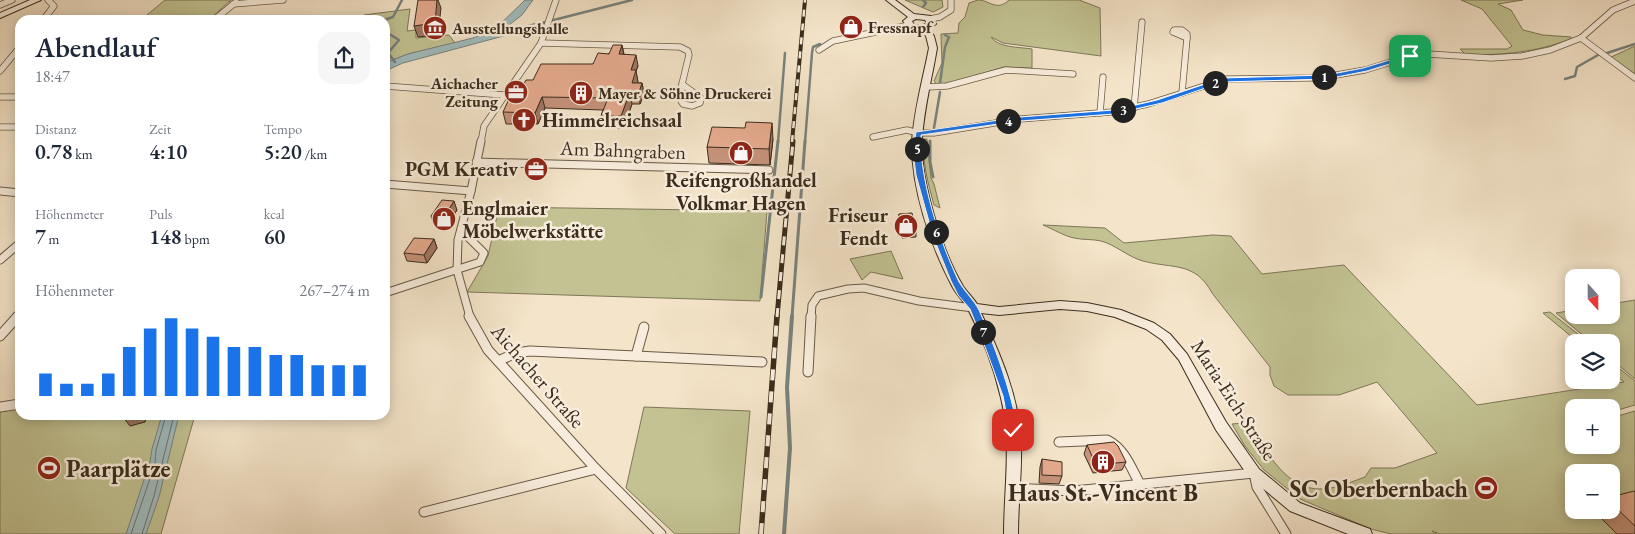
<!DOCTYPE html>
<html lang="de">
<meta charset="utf-8">
<style>
:root{--surface:#fff;--page:#f6f6f7;--text:#1f2937;--muted:#747a83;--accent:#1a73e8}
body{margin:0;font-family:"EB Garamond",serif;background:var(--page);color:var(--text);height:100vh;display:flex;flex-direction:column;font-size:19px;white-space:nowrap}
*{box-sizing:border-box;margin:0}
p{font-size:16px;color:var(--muted)}
.icon{flex:none;width:28px;height:28px;fill:none;stroke:currentColor;stroke-width:2;stroke-linecap:round;stroke-linejoin:round}
.map{position:relative;flex:1;overflow:hidden}
.sheet{position:absolute;left:15px;top:15px;width:375px;height:405px;display:flex;flex-direction:column;background:var(--surface);border-radius:15px;box-shadow:0 2px 12px #0003}
.sheet>*{flex:none}
.needle{width:32px;rotate:159deg}
.buttons{position:absolute;left:1565px;top:269px;display:grid;gap:10px}
.buttons a{display:grid;place-items:center;width:55px;height:55px;border-radius:10px;background:var(--surface);box-shadow:0 2px 12px #0003;font-size:25px}
.pin{position:absolute;display:grid;place-items:center;width:42px;height:42px;color:#fff;margin:-21px;border-radius:10px;box-shadow:0 2px 8px #0006}
.km{position:absolute;width:25px;height:25px;margin:-12px;border-radius:50%;background:#222;color:#fff;font-size:14px;line-height:25px;text-align:center}
.round{display:grid;place-items:center;flex:none;width:52px;height:52px;border-radius:15px;background:var(--page)}
.summary{display:flex;align-items:center;justify-content:space-between;height:85px;padding:0 20px}
h1{font-size:28px;font-weight:600;line-height:38px}
.stats{display:grid;grid-template-columns:repeat(3,1fr);gap:8px;height:85px;padding:5px 20px}
.stats div{display:grid;align-content:center}
.stats b{font-size:21px;font-weight:600}
.stats small{font-size:14px;font-weight:400}
.stats p{font-size:14px}
.chart{height:140px;padding:10px 20px}
.chart p{display:flex;justify-content:space-between}
.chart svg{width:100%;height:90px;margin-top:5px;stroke:var(--accent);stroke-width:6}
.map>svg:first-child{display:block}
.green{fill:#c2c292;stroke:#7e7757;fill-rule:evenodd}
.water{fill:#a0bcbf;stroke:#78827e}
.lines{fill:none;stroke-linecap:round;stroke-linejoin:round}
.shore{stroke:#6e746e;stroke-width:1}
.stream-far2{stroke:#78827e;stroke-width:2.5}
.stream-far1{stroke:#78827e;stroke-width:3}
.stream{stroke:#78827e;stroke-width:4}
.street-far2-casing{stroke:#695a47;stroke-width:7}
.street-far1-casing{stroke:#695a47;stroke-width:9}
.street-casing{stroke:#695a47;stroke-width:11}
.secondary-casing{stroke:#3b2c1c;stroke-width:2}
.street-far2{stroke:#f8eddc;stroke-width:5.5}
.street-far1{stroke:#f8eddc;stroke-width:7}
.street{stroke:#f8eddc;stroke-width:9}
.secondary{fill:#f8eddc;fill-rule:evenodd}
.rail-far2-casing{stroke:#3b2c1c;stroke-width:4}
.rail-far1-casing{stroke:#3b2c1c;stroke-width:5}
.rail-casing{stroke:#3b2c1c;stroke-width:5.5}
.rail-far2{stroke:#f8eddc;stroke-width:2.5;stroke-dasharray:7;stroke-linecap:butt}
.rail-far1{stroke:#f8eddc;stroke-width:3;stroke-dasharray:9;stroke-linecap:butt}
.rail{stroke:#f8eddc;stroke-width:4;stroke-dasharray:11;stroke-linecap:butt}
.wall{fill:#c5927a;stroke:#3b2c1c}
.shaded-wall{fill:#a07763;stroke:#3b2c1c}
.building{fill:#e5aa8e;stroke:#3b2c1c}
.route{fill:#1a73e8;stroke:#fff}
.labels{text-anchor:middle;dominant-baseline:central;stroke-width:5;stroke-linejoin:round;paint-order:stroke}
.far-poi-label{font-size:16px;font-weight:bold;fill:#3b2c1c;stroke:#f8eddc;text-anchor:start}
.poi-label{font-size:20px;font-weight:bold;fill:#3b2c1c;stroke:#f8eddc;text-anchor:start}
.street-label{font-size:20px;fill:#3b2c1c;stroke:#f8eddc}
.near-poi-label{font-size:24px;font-weight:bold;fill:#3b2c1c;stroke:#f8eddc;text-anchor:start}
</style>
<div class="map">
<svg width="1635" height="534" viewBox="0 0 1635 534">
<rect width="100%" height="100%" fill="#f4e4c9"/>
<filter id="stains"><feTurbulence type="fractalNoise" baseFrequency=".004" numOctaves="4"/><feColorMatrix values="0 0 0 0 .2 0 0 0 0 .09 0 0 0 0 .02 0 0 0 .5 -.17"/></filter>
<radialGradient id="worn" r=".72"><stop offset=".6" stop-color="#630" stop-opacity="0"/><stop offset="1" stop-color="#630" stop-opacity=".3"/></radialGradient>
<g class="green">
<path d="M165 0H231L209 20H141Z"/>
<path d="M905 0H942L943 7 933 12Z"/>
<path d="M978 0C990 0 996 12 1009 0H1079L1100 8 1101 56 1003 43 991 37C998 48 1020 47 1032 49V68L1004 67 944 85 937 84 934 81 942 63 941 34 958 33 959 23 965 17 969 3Z"/>
<path d="M1461 0H1523L1498 4 1511 10 1523 30 1543 35 1571 37V39C1536 52 1502 56 1465 54L1460 49H1507L1512 46 1482 9Z"/>
<path d="M410 9 407 31 416 30V38L449 35 455 43 408 54 385 63V20H363L364 15Z"/>
<path d="M1635 46V74L1611 57Z"/>
<path d="M924 139H927L931 178 934 184 940 208 934 205C928 183 922 162 924 139Z"/>
<path d="M499 207 767 211 760 301 467 292 488 256Z"/>
<path d="M1043 225 1105 228 1124 243 1213 235 1231 236 1262 274 1344 265 1477 405 1624 382 1611 371V362L1635 381V405L1611 412V408H1574V445H1611V418L1635 411V534H1440L1432 531 1437 534H1391L1371 529 1300 499 1264 470 1245 446 1232 424 1243 423C1270 449 1285 497 1331 488 1342 486 1354 481 1365 477L1371 468H1395L1437 453 1377 382 1339 395H1288L1274 386 1270 375V367L1212 293C1195 261 1172 269 1143 261 1128 257 1116 245 1101 241 1093 239 1083 240 1074 238 1064 236 1053 229 1043 225ZM1574 472H1611V510H1574Z"/>
<path d="M891 251 903 279 871 272 862 280 850 259Z"/>
<path d="M1635 300V379L1611 359V342H1591L1556 313 1574 310V315H1611V304Z"/>
<path d="M1550 312 1588 342H1578L1543 313Z"/>
<path d="M644 407 750 411 739 534H675L626 488Z"/>
<path d="M20 408V415H195L161 534H0V412Z"/>
</g>
<g class="water">
<path d="M525 0H533L522 15 500 32 537 23V27L403 63 385 71V63L408 54 473 38 495 29Z"/>
<path d="M162 415H179L159 497 146 534H126L150 462 152 449Z"/>
</g>
<g class="lines">
<g class="shore">
<path d="M131 534 155 464 156 450 166 415"/>
<path d="M142 534 154 496 174 415"/>
</g>
<g class="stream-far2">
<path d="M923 0 926 3 923 7"/>
<path d="M384 20 393 17 402 0"/>
<path d="M538 24 632 0"/>
<path d="M385 35H391L399 40 388 53 395 62"/>
<path d="M1607 53 1635 44"/>
<path d="M1565 79 1575 76 1577 67 1598 55"/>
<path d="M940 83 945 47 949 37 945 35"/>
<path d="M934 128 940 92"/>
<path d="M778 142 785 53"/>
<path d="M805 142 812 53 813 47 820 44"/>
</g>
<g class="stream-far1">
<path d="M930 141V162L933 177"/>
<path d="M761 297 778 141"/>
<path d="M792 317 805 141"/>
</g>
<path class="stream" d="M784 534 790 448 787 387 792 316"/>
<g class="street-far2-casing">
<g id="street-far2">
<path d="M233 4 283 0"/>
<path d="M0 5 12 0"/>
<path d="M930 19 940 17 951 10V0"/>
<path d="M43 20 54 6 48 0"/>
<path d="M214 20 236 2"/>
<path d="M1174 30H1182L1187 34V38L1173 32Z"/>
<path d="M1581 38 1635 78"/>
<path d="M541 43 680 47 688 51 689 55 682 84"/>
<path d="M819 50 833 41 909 25"/>
<path d="M0 71 20 47"/>
<path d="M682 84 701 98 700 103 692 106 683 104 681 101Z"/>
<path d="M385 86 504 95"/>
<path d="M927 87 947 86 1006 70 1073 74"/>
<path d="M1182 93 1187 38"/>
<path d="M0 97H20"/>
<path d="M1134 108 1142 22"/>
<path d="M1100 113 1103 77"/>
<path d="M0 127H20"/>
<path d="M873 137 907 130 918 133H934L1020 119 1111 112 1148 104 1226 79 1312 78 1336 75 1365 70 1410 56 1428 54 1491 58 1522 56 1550 50 1581 38 1613 10 1635 1"/>
<path d="M481 142 484 126 541 43 556 0"/>
</g>
</g>
<g class="street-far1-casing">
<g id="street-far1">
<path d="M476 162 769 170"/>
<path d="M385 184 471 191"/>
<path d="M0 191 20 193"/>
<path d="M0 260 20 243"/>
<path d="M385 293 480 262 484 253 461 230"/>
<path d="M16 317 20 313"/>
<path d="M470 317 457 270 458 240 471 191 481 141"/>
<path d="M811 317 812 305 818 296 848 289 864 288 919 301 973 308"/>
</g>
</g>
<g class="street-casing">
<g id="street">
<path d="M469 316 488 350 596 469 661 534"/>
<path d="M0 336 18 316"/>
<path d="M636 356 644 327"/>
<path d="M498 361 516 353 530 351 762 362"/>
<path d="M808 372 811 316"/>
<path d="M0 407 20 404"/>
<path d="M1059 442 1107 440C1125 449 1131 468 1140 484"/>
<path d="M1012 488 1074 491 1254 473 1257 487 1286 534"/>
<path d="M424 512 596 469"/>
</g>
</g>
<g class="secondary-casing">
<g id="secondary">
<path d="M30 0H41L0 18V13Z"/>
<path d="M886 0H895L914 14 931 16 936 24 929 29 934 36 937 48C932 78 924 108 922 139 920 180 942 251 963 286 967 292 973 298 977 304L999 307 1060 301 1087 303 1121 310 1154 323 1170 334 1187 354 1226 422 1259 469 1300 503 1370 529 1372 534H1348L1290 511 1249 477 1216 430 1179 360 1162 340 1146 329 1115 317 1087 311 1060 309 999 315 981 313C1000 353 1019 397 1021 441 1022 472 1018 503 1018 534H1004C1004 488 1012 443 1001 398 994 368 982 336 968 309 963 300 955 293 951 284 930 244 911 187 912 142 914 110 923 79 929 48L926 36 922 30 909 29 903 21 908 17ZM916 19 925 20 927 23 923 25H914L912 21Z"/>
</g>
</g>
<use href="#street-far2" class="street-far2"/>
<use href="#street-far1" class="street-far1"/>
<use href="#street" class="street"/>
<use href="#secondary" class="secondary"/>
<g class="rail-far2-casing">
<path id="rail-far2" d="M792 142 805 0"/>
</g>
<g class="rail-far1-casing">
<path id="rail-far1" d="M777 317 793 141"/>
</g>
<g class="rail-casing">
<path id="rail" d="M761 534 777 316"/>
</g>
<use href="#rail-far2" class="rail-far2"/>
<use href="#rail-far1" class="rail-far1"/>
<use href="#rail" class="rail"/>
</g>
<g class="wall">
<path d="M622 45 624 54 638 66 636 71 638 83H642L644 94 640 104H632L624 128H603L601 116 603 110 545 108 538 124H506L503 112 516 99 533 80 593 64Z"/>
<path d="M773 139 770 165 709 163 707 147Z"/>
<path d="M457 210 447 225 434 224 431 216Z"/>
<path d="M899 214 916 229V237L902 238 898 222Z"/>
<path d="M434 239 437 248 427 263 407 261 404 253Z"/>
<path d="M1087 445 1126 462 1122 470 1093 473 1084 454Z"/>
<path d="M1042 459 1062 476 1059 484 1039 483 1040 467Z"/>
<path d="M1635 492V534H1617L1593 510H1611V497Z"/>
</g>
<g class="shaded-wall">
<path d="M437 0H438L441 8 438 35 418 37 414 26Z"/>
<path d="M622 45 624 57 619 54Z"/>
<path d="M636 55 638 66 636 71 638 82 634 92H633L631 70Z"/>
<path d="M642 83 644 94 640 104 639 92Z"/>
<path d="M630 92 632 104 624 128 621 116Z"/>
<path d="M542 97 545 108 538 124 535 113Z"/>
<path d="M772 123 773 139 770 165 769 149Z"/>
<path d="M454 201 457 210 447 225 444 217Z"/>
<path d="M434 239 437 248 427 263 424 255Z"/>
<path d="M134 415H147L145 422 130 426 123 417Z"/>
</g>
<g class="building">
<path d="M418 0H437L435 23 414 26Z"/>
<path d="M613 45H622L619 54 636 55 631 70H636L632 83H642L639 92H630L621 116H601L608 98 542 97 535 113 503 112 509 99H516L526 80H533L541 64H593L598 53 609 54Z"/>
<path d="M746 122 772 123 769 149 707 147 712 127 745 128Z"/>
<path d="M442 200 454 201 444 217 431 216Z"/>
<path d="M912 213 916 229 903 230 899 214Z"/>
<path d="M414 238 434 239 424 255 404 253Z"/>
<path d="M124 415H134L123 417Z"/>
<path d="M1114 442 1118 446 1126 462 1096 465 1087 445Z"/>
<path d="M1042 459 1062 462V476L1042 475Z"/>
<path d="M1634 491 1635 492V526L1611 503V497Z"/>
</g>
<path class="route" d="M1410 54 1412 57 1367 71 1327 79 1223 82 1162 103 1114 114 1020 121 921 135C919 179 940 242 959 282 965 292 974 300 979 310 996 349 1010 388 1018 430L1013 434 1010 433 1003 396 987 352 970 309 958 295 951 281 933 236 916 175 913 151 916 132 1020 117 1114 110 1157 100 1223 78 1327 75 1363 68Z"/>
<defs>
<g id="shop-disc" transform="scale(1.25)"><circle r="9.5" fill="#8f2418" stroke="#f8eddc"/><path d="M-5-2.5h2.3a2.7 3.5 0 0 1 5.4 0H5L5.5 6h-11ZM-1.5-2.5h3a1.5 2.3 0 0 0-3 0Z" fill="#fff"/></g>
<g id="museum-disc" transform="scale(1.25)"><circle r="9.5" fill="#8f2418" stroke="#f8eddc"/><path d="M0-6L6-3V-2H-6V-3ZM-5-1h2V3h-2ZM-1-1h2V3h-2ZM3-1h2V3H3ZM-6 4H6V6H-6Z" fill="#fff"/></g>
<g id="office-disc" transform="scale(1.25)"><circle r="9.5" fill="#8f2418" stroke="#f8eddc"/><path d="M-6-3h4V-5.5h4V-3h4V5H-6ZM-1-4.5V-3h2v-1.5ZM-6 0V1H6V0Z" fill="#fff"/></g>
<g id="building-disc" transform="scale(1.25)"><circle r="9.5" fill="#8f2418" stroke="#f8eddc"/><path d="M-4-6H4V6H1V3H-1V6H-4ZM-2.5-4.3h1.7v1.8h-1.7ZM.8-4.3h1.7v1.8H.8ZM-2.5-1h1.7V.8h-1.7ZM.8-1h1.7V.8H.8Z" fill="#fff"/></g>
<g id="church-disc" transform="scale(1.25)"><circle r="9.5" fill="#8f2418" stroke="#f8eddc"/><path d="M-1.2-6h2.4v3.5h3.3v2.4h-3.3V6h-2.4V-.1h-3.3v-2.4h3.3Z" fill="#fff"/></g>
<g id="stadium-disc" transform="scale(1.25)"><circle r="9.5" fill="#8f2418" stroke="#f8eddc"/><path d="M0-5a6.5 5 0 1 0 0 10a6.5 5 0 1 0 0-10ZM-3.5-1.8h7v3.6h-7Z" fill="#fff"/></g>
</defs>
<g fill-rule="evenodd">
<use href="#shop-disc" x="851" y="27"/>
<use href="#museum-disc" x="435" y="28"/>
<use href="#office-disc" x="516" y="92"/>
<use href="#building-disc" x="581" y="93"/>
<use href="#church-disc" x="524" y="120"/>
<use href="#shop-disc" x="741" y="153"/>
<use href="#office-disc" x="536" y="169"/>
<use href="#shop-disc" x="444" y="219"/>
<use href="#shop-disc" x="906" y="226"/>
<use href="#building-disc" x="1103" y="462"/>
<use href="#stadium-disc" x="49" y="468"/>
<use href="#stadium-disc" x="1486" y="488"/>
</g>
<g class="labels">
<g class="far-poi-label">
<text x="868" y="27">Fressnapf</text>
<text x="452" y="28">Ausstellungshalle</text>
<text x="498" y="83" text-anchor="end">Aichacher<tspan x="498" dy="18">Zeitung</tspan></text>
<text x="598" y="93">Mayer &amp; Söhne Druckerei</text>
</g>
<g class="poi-label">
<text x="542" y="120">Himmelreichsaal</text>
<text x="518" y="169" text-anchor="end">PGM Kreativ</text>
<text x="741" y="180" text-anchor="middle">Reifengroßhandel<tspan x="741" dy="23">Volkmar Hagen</tspan></text>
<text x="462" y="208">Englmaier<tspan x="462" dy="23">Möbelwerkstätte</tspan></text>
<text x="888" y="215" text-anchor="end">Friseur<tspan x="888" dy="23">Fendt</tspan></text>
</g>
<g class="street-label">
<text transform="translate(623 150) rotate(2)">Am Bahngraben</text>
<text transform="translate(538 376) rotate(49)">Aichacher Straße</text>
<text transform="translate(1234 400) rotate(57)">Maria-Eich-Straße</text>
</g>
<g class="near-poi-label">
<text x="66" y="468">Paarplätze</text>
<text x="1468" y="488" text-anchor="end">SC Oberbernbach</text>
<text x="1103" y="492" text-anchor="middle">Haus St.-Vincent B</text>
</g>
</g>
<rect width="100%" height="100%" filter="url(#stains)"/>
<rect width="100%" height="100%" fill="url(#worn)"/>
</svg>
<div class="buttons">
<a><svg class="needle" viewBox="-14 -14 28 28"><path d="M0-13l5 13h-10z" fill="#e53935"/><path d="M0 13l5-13h-10z" fill="#747a83"/></svg></a>
<a><svg class="icon" aria-label="layers" viewBox="0 0 24 24"><path d="M12 4l9 5-9 5-9-5zM3 14l9 5 9-5"/></svg></a>
<a>+</a>
<a>−</a>
</div>
<div class="pin" style="left:1410px;top:56px;background:#1e9e55"><svg class="icon" aria-label="arrive" viewBox="0 0 24 24"><path d="M6 21V4h12l-3 4 3 4H6"/></svg></div>
<div class="pin" style="left:1013px;top:430px;background:#d93025"><svg class="icon" aria-label="check" viewBox="0 0 24 24"><path d="M5 12l5 5 9-10"/></svg></div>
<b class="km" style="left:1324px;top:77px">1</b>
<b class="km" style="left:1215px;top:83px">2</b>
<b class="km" style="left:1123px;top:110px">3</b>
<b class="km" style="left:1008px;top:121px">4</b>
<b class="km" style="left:917px;top:149px">5</b>
<b class="km" style="left:936px;top:232px">6</b>
<b class="km" style="left:983px;top:332px">7</b>
<section class="sheet">
<div class="summary"><div><h1>Abendlauf</h1><p>18:47</p></div><a class="round"><svg class="icon" aria-label="share" viewBox="0 0 24 24"><path d="M12 15V3M7 8l5-5 5 5M5 13v7h14v-7"/></svg></a></div>
<div class="stats">
<div><p>Distanz</p><b>0.78<small> km</small></b></div>
<div><p>Zeit</p><b>4:10</b></div>
<div><p>Tempo</p><b>5:20<small> /km</small></b></div>
</div>
<div class="stats">
<div><p>Höhenmeter</p><b>7<small> m</small></b></div>
<div><p>Puls</p><b>148<small> bpm</small></b></div>
<div><p>kcal</p><b>60</b></div>
</div>
<div class="chart"><p><span>Höhenmeter</span>267–274 m</p>
<svg viewBox="0 0 160 44" preserveAspectRatio="none"><path d="M5 44V33M15 44V38M25 44V38M35 44V33M45 44V20M55 44V11M65 44V6M75 44V11M85 44V15M95 44V20M105 44V20M115 44V24M125 44V24M135 44V29M145 44V29M155 44V29"/></svg>
</div>
</section>
</div>
